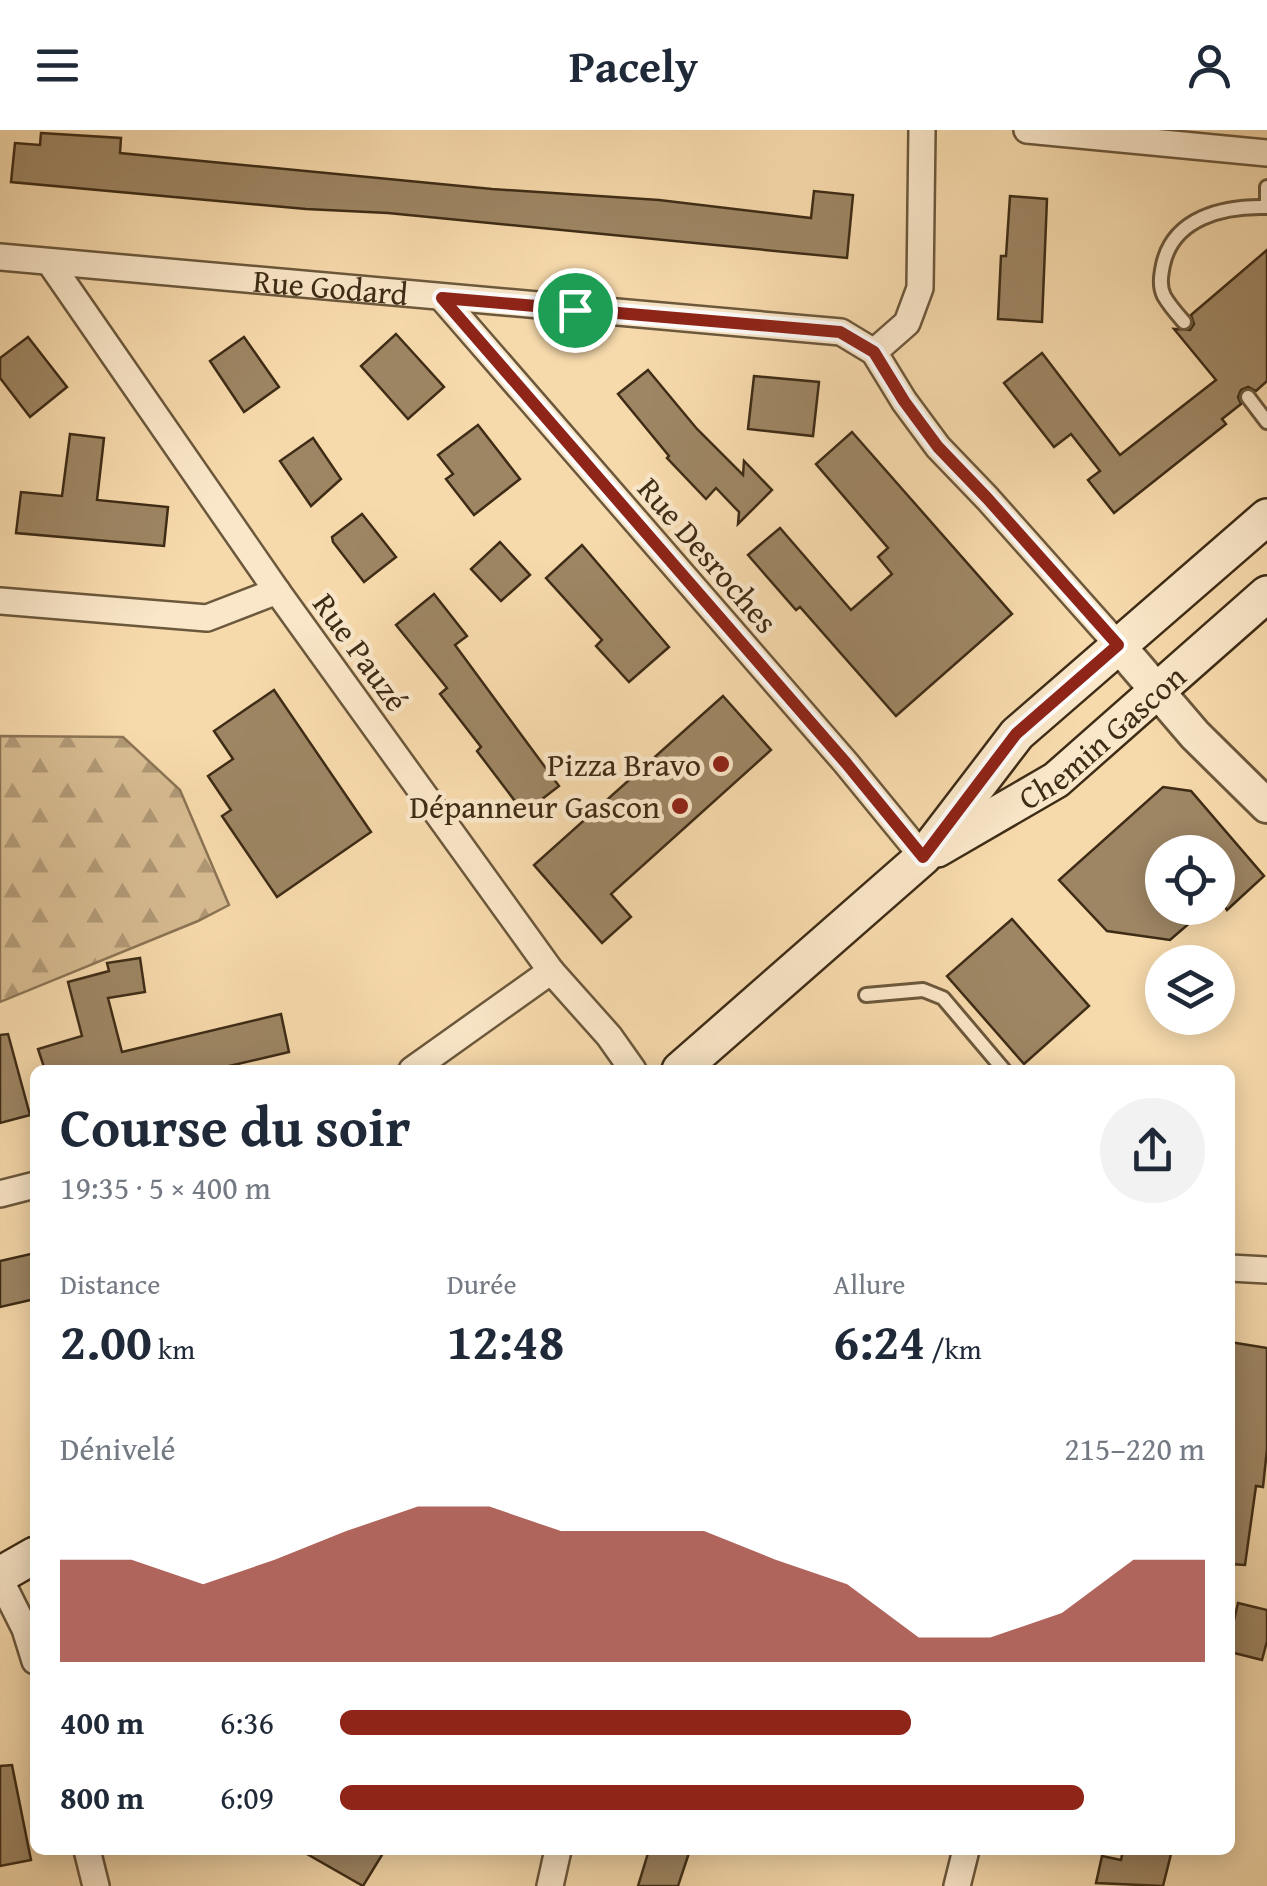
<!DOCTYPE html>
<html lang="fr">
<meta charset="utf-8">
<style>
:root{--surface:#fff;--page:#f2f2f3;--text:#1f2937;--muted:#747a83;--accent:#8f2418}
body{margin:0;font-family:"Gentium Book Plus",serif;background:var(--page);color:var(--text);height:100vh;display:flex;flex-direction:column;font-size:38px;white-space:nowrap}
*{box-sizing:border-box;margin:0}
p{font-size:32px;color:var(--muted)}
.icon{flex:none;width:55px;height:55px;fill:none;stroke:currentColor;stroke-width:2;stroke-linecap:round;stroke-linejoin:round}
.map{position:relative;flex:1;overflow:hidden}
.details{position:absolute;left:30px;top:935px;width:1205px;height:790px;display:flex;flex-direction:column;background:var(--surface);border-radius:15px;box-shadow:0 5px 25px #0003}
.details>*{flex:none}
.buttons{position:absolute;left:1145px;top:705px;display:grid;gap:20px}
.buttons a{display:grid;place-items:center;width:90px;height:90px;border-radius:50%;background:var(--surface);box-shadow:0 5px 25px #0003;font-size:50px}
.pin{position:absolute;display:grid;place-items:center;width:85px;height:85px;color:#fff;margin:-42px;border:5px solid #fff;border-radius:50%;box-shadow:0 2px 10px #0007}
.round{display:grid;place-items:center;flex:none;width:105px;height:105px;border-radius:52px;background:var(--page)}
.summary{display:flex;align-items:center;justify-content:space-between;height:170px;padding:0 30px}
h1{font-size:55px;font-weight:600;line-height:75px}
.stats{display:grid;grid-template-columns:repeat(3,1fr);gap:15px;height:170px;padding:10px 30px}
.stats div{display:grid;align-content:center}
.stats b{font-size:50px;font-weight:600}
.stats small{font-size:28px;font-weight:400}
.stats p{font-size:28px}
.chart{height:280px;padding:20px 30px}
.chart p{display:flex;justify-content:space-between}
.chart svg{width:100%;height:180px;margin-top:10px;fill:var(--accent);opacity:.7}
ul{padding:0 30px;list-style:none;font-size:32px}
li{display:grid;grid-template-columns:160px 120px 1fr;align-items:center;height:75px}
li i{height:25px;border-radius:12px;background:var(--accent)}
header{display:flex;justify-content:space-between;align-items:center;height:130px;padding:0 30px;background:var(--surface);font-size:45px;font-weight:600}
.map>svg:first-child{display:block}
.forest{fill:url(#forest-firs);stroke:#8b7454;stroke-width:2.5}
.building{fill:#9e8664;stroke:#3e2c16;stroke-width:2.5}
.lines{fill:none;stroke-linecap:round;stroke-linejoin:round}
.service-casing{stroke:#6c583c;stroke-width:18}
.minor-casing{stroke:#6c583c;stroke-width:30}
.tertiary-casing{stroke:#6c583c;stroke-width:38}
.secondary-casing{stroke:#3e2c16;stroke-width:40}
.service{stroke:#fae7c9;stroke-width:12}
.minor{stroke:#fae7c9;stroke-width:25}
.tertiary{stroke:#fae7c9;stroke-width:32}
.secondary{stroke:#fae7c9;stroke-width:35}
.route-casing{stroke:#fff;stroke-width:20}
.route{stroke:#8f2418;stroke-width:12}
.poi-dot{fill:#8f2418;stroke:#fae7c9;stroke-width:4}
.labels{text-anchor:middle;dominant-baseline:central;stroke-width:9;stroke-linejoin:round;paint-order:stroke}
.street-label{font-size:32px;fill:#3e2c16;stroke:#fae7c9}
.poi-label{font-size:32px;fill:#3e2c16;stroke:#fae7c9;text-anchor:end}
</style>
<header><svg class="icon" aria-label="menu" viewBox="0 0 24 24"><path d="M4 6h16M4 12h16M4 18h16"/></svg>Pacely<svg class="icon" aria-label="person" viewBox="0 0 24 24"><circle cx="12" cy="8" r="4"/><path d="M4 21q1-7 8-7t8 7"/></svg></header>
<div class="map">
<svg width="1267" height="1756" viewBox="0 0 1267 1756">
<defs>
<pattern id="forest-firs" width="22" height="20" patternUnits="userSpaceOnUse" patternTransform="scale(2.5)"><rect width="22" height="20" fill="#d8bc92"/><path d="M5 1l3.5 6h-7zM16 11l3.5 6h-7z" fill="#b19976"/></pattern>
</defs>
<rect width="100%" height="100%" fill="#f7daac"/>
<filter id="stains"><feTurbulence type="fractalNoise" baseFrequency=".002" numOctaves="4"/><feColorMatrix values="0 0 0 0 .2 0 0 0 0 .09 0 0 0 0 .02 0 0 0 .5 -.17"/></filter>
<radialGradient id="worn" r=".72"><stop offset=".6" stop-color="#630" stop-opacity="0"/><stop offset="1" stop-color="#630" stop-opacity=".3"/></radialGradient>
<path class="forest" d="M0 606 123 607 180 660 229 775 198 791 0 872Z"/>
<g class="building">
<path d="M41 3 121 8 120 23 492 59 659 70 811 88 814 61 853 65 847 128 388 83 306 79 11 52 15 13 40 15Z"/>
<path d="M1010 66 1047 69 1042 192 998 189 1001 126H1006Z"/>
<path d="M1267 120V251L1256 261 1248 257 1241 260 1238 267 1241 274 1222 289 1226 294 1114 383 1088 350 1100 341 1071 304 1054 317 1004 253 1042 223 1120 325 1216 250 1174 199 1190 200 1194 194 1191 185Z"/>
<path d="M396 204 444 257 408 289 361 236Z"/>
<path d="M28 207 67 257 30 287 0 248V228Z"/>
<path d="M244 207 279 257 244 282 210 231Z"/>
<path d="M648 240 697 299 743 345 744 331 772 360 738 394 739 382 716 358 706 369 667 328 669 326 618 264Z"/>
<path d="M754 246 819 252 813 306 748 299Z"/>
<path d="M478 295 520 349 474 385 446 349 453 344 438 325Z"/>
<path d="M852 302 1012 484 896 586 800 477 796 480 748 425 780 398 851 480 892 444 878 427 888 418 816 334Z"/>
<path d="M70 304 104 308 97 370 168 377 164 416 16 403 21 362 62 366Z"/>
<path d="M313 308 341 349 311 376 280 331Z"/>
<path d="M362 384 396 427 364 452 333 412 332 407Z"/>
<path d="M500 412 530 445 501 471 471 439Z"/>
<path d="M582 415 669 517 629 552 596 516 602 510 546 448Z"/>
<path d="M434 464 467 506 455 515 559 656 524 683 477 621 481 617 440 564 447 558 396 495Z"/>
<path d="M274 560 371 702 277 767 222 686 231 680 208 646 233 629 214 601Z"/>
<path d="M723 566 771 620 611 764 631 787 602 813 534 735Z"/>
<path d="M1163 657 1191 661 1264 746 1227 780 1218 766V722H1162V778H1207L1170 810 1107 801 1059 750Z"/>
<path d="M1012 789 1089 876 1024 934 947 846Z"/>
<path d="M140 828 145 862 108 868 122 922 281 884 289 922 212 940H45L38 919 82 906 68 852 109 841 107 833Z"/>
<path d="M8 904 30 985 0 993V905Z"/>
<path d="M35 1123V1169L0 1177V1131Z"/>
<path d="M1230 1212 1267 1218V1319L1263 1357 1256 1356 1245 1435 1230 1434Z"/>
<path d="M1238 1473 1267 1480V1511L1262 1530 1230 1522V1507Z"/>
<path d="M12 1635 31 1730 0 1736V1636Z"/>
<path d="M300 1720H385L363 1756Z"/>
<path d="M649 1720H690L678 1756H638Z"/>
<path d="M1123 1720H1172L1163 1756 1096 1753 1102 1726 1121 1730Z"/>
</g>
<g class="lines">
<g class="service-casing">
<g id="service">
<path d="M1267 57V77"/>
<path d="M1184 192C1177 184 1169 175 1164 166 1159 156 1161 145 1163 135 1173 88 1223 76 1265 77"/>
<path d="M1248 267 1267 292"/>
<path d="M866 865 923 860 943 868 1004 940"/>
</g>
</g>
<g class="minor-casing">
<g id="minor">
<path d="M1027 0 1267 23"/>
<path id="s1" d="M0 127 841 202 874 222 904 271 938 317 987 368 1118 515"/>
<path d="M50 133 277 461 551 841 609 906 633 940"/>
<path d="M442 168 846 633 923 727"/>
<path d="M874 222 907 193 920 158 922 0"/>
<path d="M0 471 207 488 277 461"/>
<path d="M412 940 551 841"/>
<path d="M0 1064 35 1055"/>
<path d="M1230 1138 1267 1140"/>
<path d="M0 1449 25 1499 35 1531"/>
<path d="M87 1720 96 1756"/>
<path d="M550 1756 558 1720"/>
<path d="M957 1756 966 1720"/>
</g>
</g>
<g class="tertiary-casing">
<path id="tertiary" d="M1118 515 1195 605 1267 676"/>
</g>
<g class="secondary-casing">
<g id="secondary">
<path id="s2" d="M937 719 1056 650 1267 464"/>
<path d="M680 940 923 727 1017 604 1267 387"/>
<path d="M0 1445 35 1425"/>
</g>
</g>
<use href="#service" class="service"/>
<use href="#minor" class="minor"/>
<use href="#tertiary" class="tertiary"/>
<use href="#secondary" class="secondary"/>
</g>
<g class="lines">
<g class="route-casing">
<path id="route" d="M442 168 840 202 874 222 904 271 938 317 987 368 1118 515 1016 604 923 727 846 633Z"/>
</g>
<use href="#route" class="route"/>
</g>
<g class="poi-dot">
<circle cx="721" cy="634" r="10"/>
<circle cx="680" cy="676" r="10"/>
</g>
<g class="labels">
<g class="street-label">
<text stroke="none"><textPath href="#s1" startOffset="332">Rue Godard</textPath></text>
<text transform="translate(708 425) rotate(49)">Rue Desroches</text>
<text transform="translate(361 522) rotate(54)">Rue Pauzé</text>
<text stroke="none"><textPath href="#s2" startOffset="200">Chemin Gascon</textPath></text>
</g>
<g class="poi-label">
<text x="701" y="634">Pizza Bravo</text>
<text x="660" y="676">Dépanneur Gascon</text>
</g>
</g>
<rect width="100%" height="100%" filter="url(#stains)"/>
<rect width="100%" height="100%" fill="url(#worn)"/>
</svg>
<div class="buttons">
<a><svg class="icon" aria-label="locate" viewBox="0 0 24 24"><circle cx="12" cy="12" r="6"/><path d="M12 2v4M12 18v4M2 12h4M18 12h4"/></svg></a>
<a><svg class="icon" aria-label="layers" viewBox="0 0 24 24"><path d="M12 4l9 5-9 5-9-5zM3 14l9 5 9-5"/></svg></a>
</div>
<div class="pin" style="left:575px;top:180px;background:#1e9e55"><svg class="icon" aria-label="arrive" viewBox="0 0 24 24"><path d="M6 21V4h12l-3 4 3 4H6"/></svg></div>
<section class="details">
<div class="summary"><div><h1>Course du soir</h1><p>19:35 · 5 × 400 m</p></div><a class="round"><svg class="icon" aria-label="share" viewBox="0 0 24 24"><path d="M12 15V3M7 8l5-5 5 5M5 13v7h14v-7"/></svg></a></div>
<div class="stats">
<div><p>Distance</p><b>2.00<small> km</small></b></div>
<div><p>Durée</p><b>12:48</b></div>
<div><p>Allure</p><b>6:24<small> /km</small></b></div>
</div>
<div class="chart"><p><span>Dénivelé</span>215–220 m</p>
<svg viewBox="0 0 160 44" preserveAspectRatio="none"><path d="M0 44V19L10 19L20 25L30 19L40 12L50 6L60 6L70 12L80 12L90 12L100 19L110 25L120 38L130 38L140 32L150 19L160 19V44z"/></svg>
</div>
<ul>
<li><b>400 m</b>6:36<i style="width:66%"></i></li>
<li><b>800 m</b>6:09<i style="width:86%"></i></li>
</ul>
</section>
</div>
